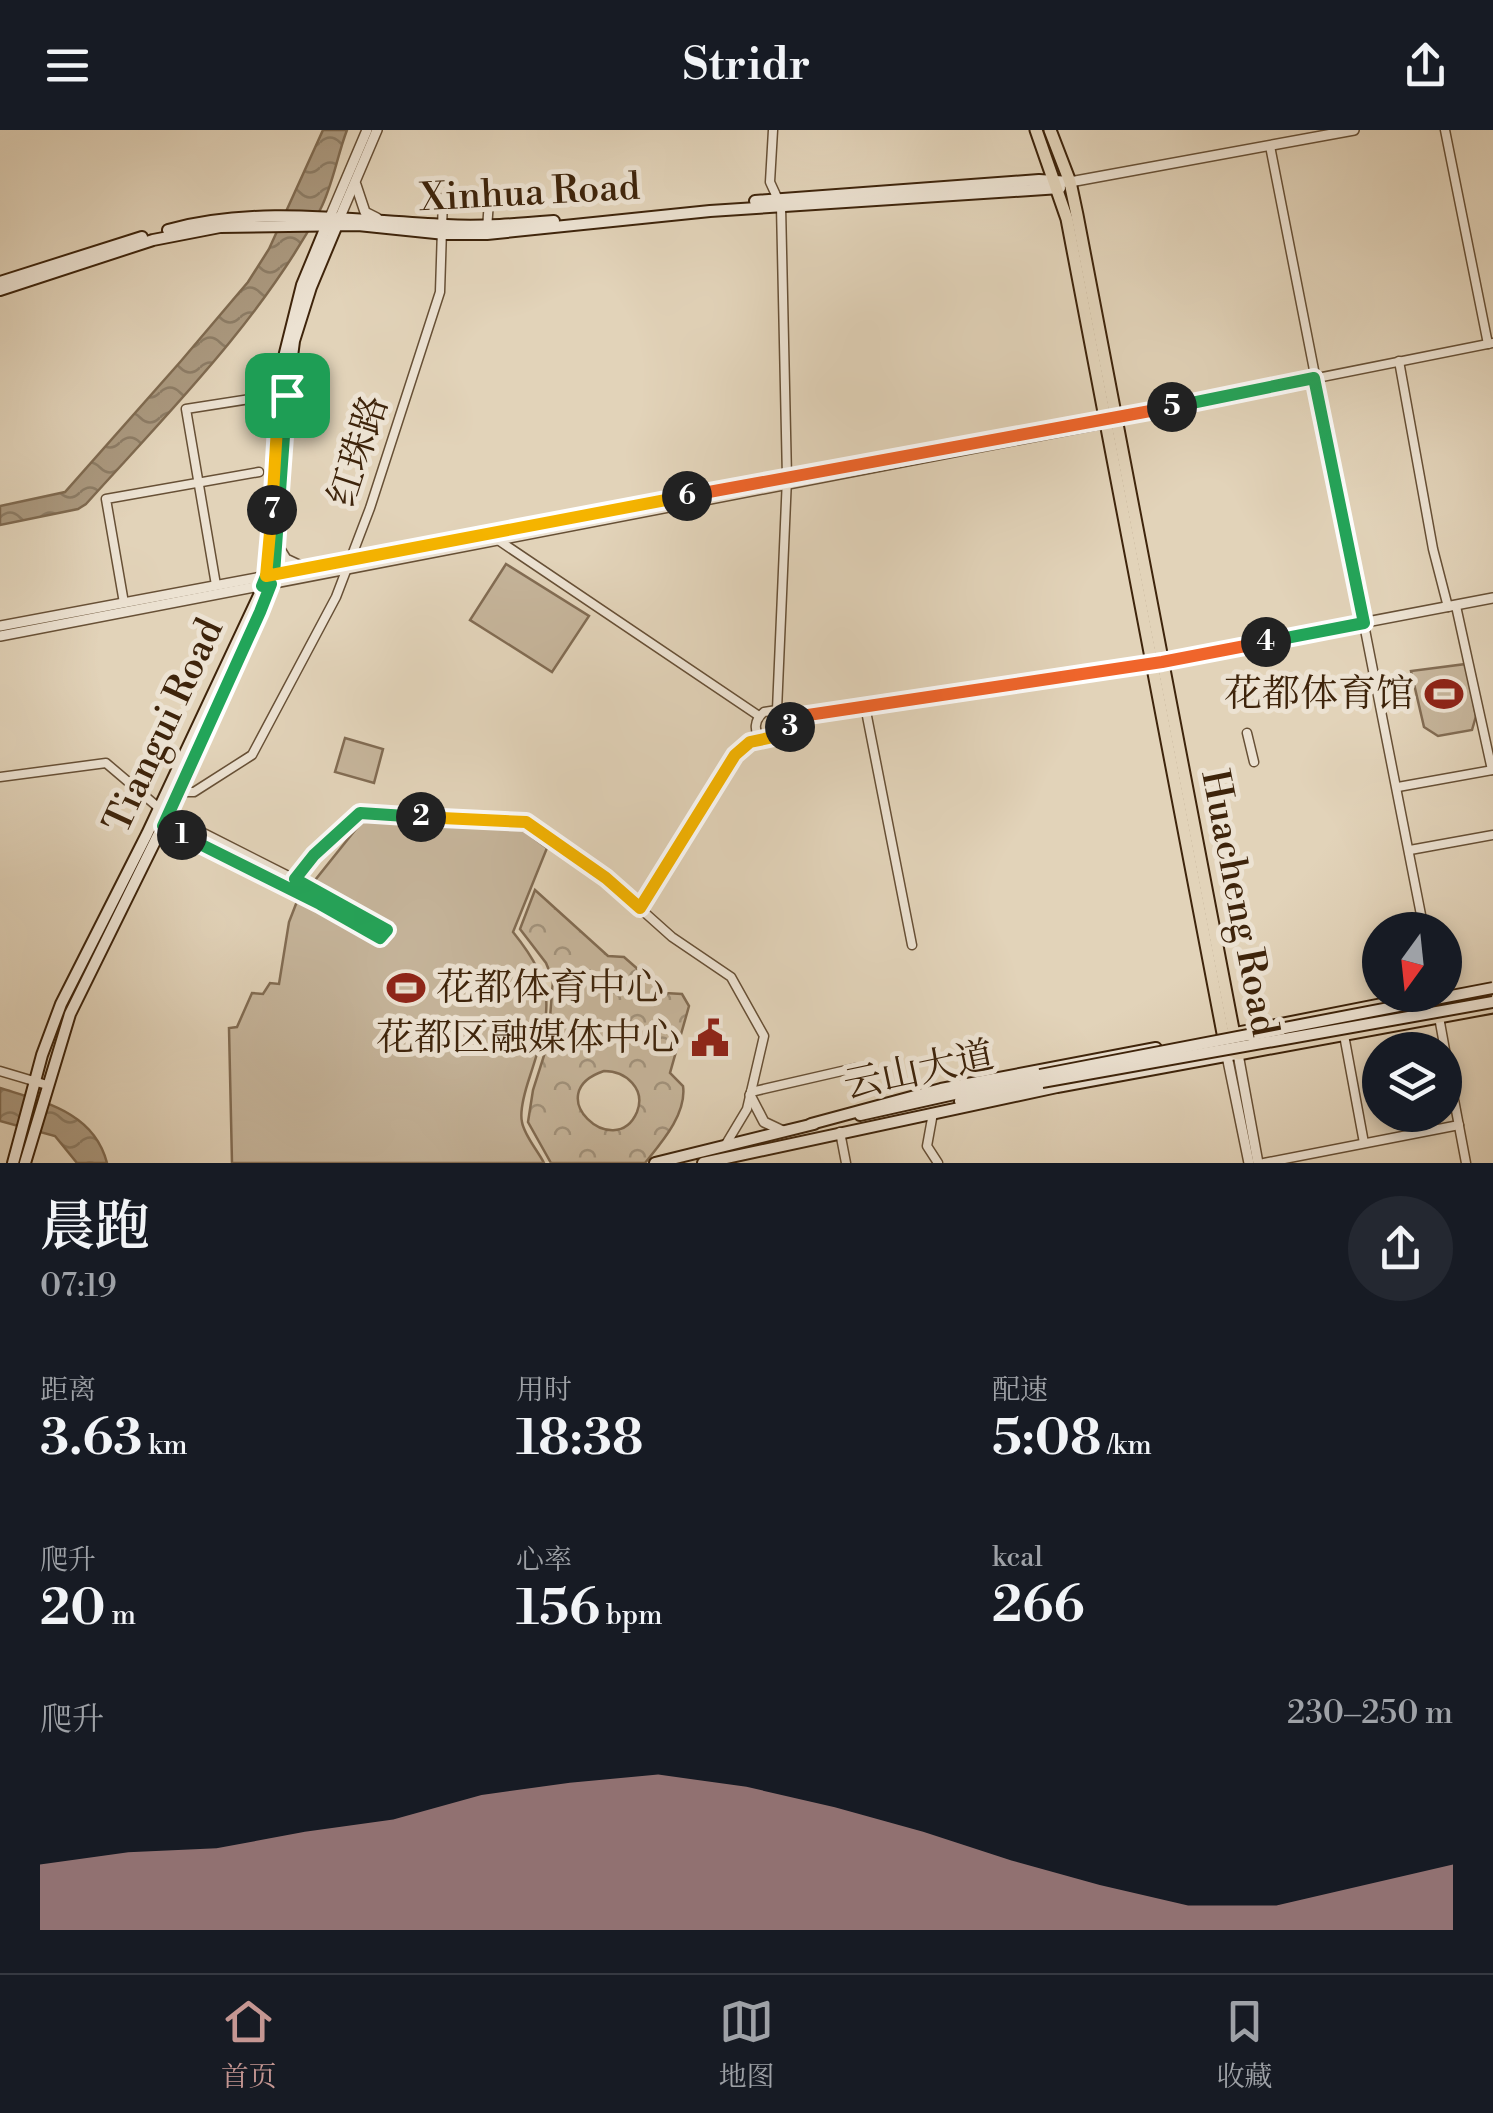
<!DOCTYPE html>
<html lang="zh">
<meta charset="utf-8">
<style>
:root{--surface:#171b24;--page:#242831;--text:#f1f3f6;--muted:#9ea1a6;--line:#363941;--accent:#c59692}
body{margin:0;font-family:"Libre Bodoni","Noto Serif SC",serif;background:var(--page);color:var(--text);height:100vh;display:flex;flex-direction:column;font-size:38px;white-space:nowrap}
*{box-sizing:border-box;margin:0}
p{font-size:32px;color:var(--muted)}
.icon{flex:none;width:55px;height:55px;fill:none;stroke:currentColor;stroke-width:2;stroke-linecap:round;stroke-linejoin:round}
.map{position:relative;height:1033px;overflow:hidden}
.side{display:flex;flex-direction:column;background:var(--surface);flex:1}
.side>*{flex:none}
.needle{width:65px;rotate:195deg}
.fabs{position:absolute;left:1362px;top:782px;display:grid;gap:20px}
.fabs a{display:grid;place-items:center;width:100px;height:100px;border-radius:50%;background:var(--surface);box-shadow:0 5px 15px #0003;font-size:50px}
.pin{position:absolute;display:grid;place-items:center;width:85px;height:85px;color:#fff;margin:-42px;border-radius:20px;box-shadow:0 5px 15px #0006}
.km{position:absolute;width:50px;height:50px;margin:-25px;border-radius:50%;background:#222;color:#fff;font-size:28px;line-height:50px;text-align:center}
.round{display:grid;place-items:center;flex:none;width:105px;height:105px;border-radius:52px;background:var(--page)}
.overview{display:flex;align-items:center;justify-content:space-between;height:170px;padding:0 40px}
h1{font-size:55px;font-weight:600;line-height:75px}
.metrics{display:grid;grid-template-columns:repeat(3,1fr);gap:15px;height:170px;padding:10px 40px}
.metrics div{display:grid;align-content:center}
.metrics b{font-size:50px;font-weight:600}
.metrics small{font-size:28px;font-weight:400}
.metrics p{font-size:28px}
.chart{height:280px;padding:20px 40px}
.chart p{display:flex;justify-content:space-between}
.chart svg{width:100%;height:180px;margin-top:10px;fill:var(--accent);opacity:.7}
header{display:flex;justify-content:space-between;align-items:center;height:130px;padding:0 40px;background:var(--surface);font-size:45px;font-weight:600}
.menu{display:flex;justify-content:space-around;align-items:center;height:140px;border-top:2px solid var(--line);background:var(--surface);font-size:28px;color:var(--muted)}
.menu a{display:grid;justify-items:center;gap:5px}
.menu .selected{color:var(--accent)}
.map>svg:first-child{display:block}
.grass{fill:#c6b59b;stroke:#826c53;stroke-width:2.5}
.park{fill:url(#park-crowns);stroke:#826c53;stroke-width:2.5;fill-rule:evenodd}
.water{fill:url(#water-waves);stroke:#7f6a50;stroke-width:2.5}
.lines{fill:none;stroke-linecap:round;stroke-linejoin:round}
.minor-casing{stroke:#675036;stroke-width:11}
.tertiary-casing{stroke:#675036;stroke-width:12}
.secondary-casing{stroke:#3e240b;stroke-width:14}
.trunk-casing{stroke:#3e240b;stroke-width:15}
.minor{stroke:#ece2d2;stroke-width:8}
.tertiary{stroke:#ece2d2;stroke-width:9}
.secondary{stroke:#ece2d2;stroke-width:10}
.trunk{stroke:#e2d3b9;stroke-width:11}
.secondary-bridge-casing{stroke:#3e240b;stroke-width:14;stroke-linecap:butt}
.secondary-bridge{stroke:#ece2d2;stroke-width:10}
.split-1-casing{stroke:#fff;stroke-width:20}
.split-2-casing{stroke:#fff;stroke-width:20}
.split-3-casing{stroke:#fff;stroke-width:20}
.split-4-casing{stroke:#fff;stroke-width:20}
.split-5-casing{stroke:#fff;stroke-width:20}
.split-6-casing{stroke:#fff;stroke-width:20}
.split-7-casing{stroke:#fff;stroke-width:20}
.split-8-casing{stroke:#fff;stroke-width:20}
.split-1{stroke:#22a559;stroke-width:12}
.split-2{stroke:#22a559;stroke-width:12}
.split-3{stroke:#f5b400;stroke-width:12}
.split-4{stroke:#f0652b;stroke-width:12}
.split-5{stroke:#22a559;stroke-width:12}
.split-6{stroke:#f0652b;stroke-width:12}
.split-7{stroke:#f5b400;stroke-width:12}
.split-8{stroke:#f5b400;stroke-width:12}
.labels{text-anchor:middle;dominant-baseline:central;stroke-width:10;stroke-linejoin:round;paint-order:stroke}
.street-label{font-size:38px;fill:#3e240b;stroke:#ece2d2}
.poi-label{font-size:38px;fill:#3e240b;stroke:#ece2d2;text-anchor:end}
</style>
<header><svg class="icon" aria-label="menu" viewBox="0 0 24 24"><path d="M4 6h16M4 12h16M4 18h16"/></svg>Stridr<svg class="icon" aria-label="share" viewBox="0 0 24 24"><path d="M12 15V3M7 8l5-5 5 5M5 13v7h14v-7"/></svg></header>
<div class="map">
<svg width="1493" height="1033" viewBox="0 0 1493 1033">
<defs>
<pattern id="park-crowns" width="20" height="18" patternUnits="userSpaceOnUse" patternTransform="scale(2.5)"><rect width="20" height="18" fill="#c6b59b"/><path d="M2 6a3 3 0 1 1 6 0M12 15a3 3 0 1 1 6 0" fill="none" stroke="#a2937d"/></pattern>
<pattern id="water-waves" width="16" height="10" patternUnits="userSpaceOnUse" patternTransform="scale(2.5)"><rect width="16" height="10" fill="#aa987e"/><path d="M0 5q4-4 8 0t8 0" fill="none" stroke="#8c7c65"/></pattern>
</defs>
<rect width="100%" height="100%" fill="#e2d3b9"/>
<filter id="stains"><feTurbulence type="fractalNoise" baseFrequency=".002" numOctaves="4"/><feColorMatrix values="0 0 0 0 .2 0 0 0 0 .09 0 0 0 0 .02 0 0 0 .5 -.17"/></filter>
<radialGradient id="worn" r=".72"><stop offset=".6" stop-color="#630" stop-opacity="0"/><stop offset="1" stop-color="#630" stop-opacity=".3"/></radialGradient>
<g class="grass">
<path d="M506 434 589 486 552 542 470 490Z"/>
<path d="M1466 534 1476 586 1472 600 1438 606 1424 597 1411 541Z"/>
<path d="M345 608 383 619 374 653 335 642Z"/>
<path d="M364 689 520 698 547 718 513 802C558 858 551 881 530 946 526 958 519 979 522 992 524 1005 538 1021 544 1033H232L229 898 237 897 252 863 263 864 270 853 279 854 289 792 296 774Z"/>
</g>
<path class="park" d="M535 760 608 826 624 827 665 863 682 864 689 876 670 943 683 956C687 984 661 1013 645 1033H551L528 992 533 960 548 913 553 850 546 833 520 799ZM604 941C626 941 646 959 637 982 615 1033 538 963 604 941Z"/>
<g class="water">
<path d="M323 0H347C337 26 333 55 320 80 261 190 169 282 86 374L78 379 0 395V376L65 362 181 231 248 152 269 119Z"/>
<path d="M0 958C44 972 94 982 107 1033H77L55 1006 0 991Z"/>
</g>
<g class="lines">
<g class="minor-casing">
<g id="minor">
<path d="M773 0 770 52 781 76 787 348 777 580"/>
<path d="M1445 0 1488 214"/>
<path d="M1270 16 1424 800"/>
<path d="M1399 231 1433 419 1448 477"/>
<path d="M1117 288 1493 213"/>
<path d="M498 410 759 586"/>
<path d="M216 455 186 279 282 264"/>
<path d="M124 473 106 369 259 342"/>
<path d="M1456 476 1492 640"/>
<path d="M865 576 912 815"/>
<path d="M777 580 788 588V604L762 610C753 601 754 590 764 582Z"/>
<path d="M788 588 1153 533"/>
<path d="M1247 603 1254 632"/>
<path d="M0 647 106 633 159 678"/>
<path d="M1398 657 1493 640"/>
<path d="M179 662H194L252 625 336 467 370 378 440 162 443 68 489 71 487 99"/>
<path d="M163 696 320 774 380 808 387 801 320 762 168 685"/>
<path d="M1410 720 1493 705"/>
<path d="M288 758 315 725 360 683 526 692 606 748 672 807 731 847 764 906 747 979 726 1014"/>
<path d="M640 778 735 625 743 616 762 610"/>
<path d="M1435 865 1445 920"/>
<path d="M1344 905 1364 1013"/>
<path d="M1445 922 1466 1033"/>
<path d="M0 941 47 955"/>
<path d="M751 962 855 938"/>
<path d="M933 983 927 1016 938 1033"/>
<path d="M840 1002 846 1033"/>
<path d="M1264 1033 1459 995"/>
</g>
</g>
<g class="tertiary-casing">
<g id="tertiary">
<path d="M1070 52 1354 0"/>
<path d="M356 55 365 82 377 88"/>
<path d="M330 87 367 0"/>
<path d="M340 87 377 0"/>
<path d="M278 416 286 429 303 437"/>
<path d="M0 496 1109 288"/>
<path d="M0 506 1110 292"/>
<path d="M1157 532 1493 468"/>
<path d="M1226 921 1249 1033"/>
<path d="M1238 924 1258 1033"/>
<path d="M750 965 764 992 783 1001"/>
</g>
</g>
<g class="secondary-casing">
<g id="secondary">
<path d="M755 71 1039 50 1070 52"/>
<path d="M168 100C258 75 354 91 446 95 482 97 518 94 554 91"/>
<path d="M0 152 142 107"/>
<path d="M0 160 153 110 220 97 358 95 445 104H487L710 81 1060 58"/>
<path d="M960 971 1042 952"/>
<path d="M860 985 1040 945"/>
<path d="M811 994 941 959 1156 918"/>
<path d="M13 1033 42 925 61 874 147 704 262 459 269 420 282 235 302 155 328 92"/>
<path d="M25 1033 70 884 168 685 269 462 277 421 287 265 294 211 311 157 339 90"/>
<path d="M655 1033 814 994"/>
<path d="M703 1033 1057 957 1236 924"/>
</g>
</g>
<g class="trunk-casing">
<g id="trunk">
<path d="M1036 0 1067 89 1226 919 1238 924 1493 877"/>
<path d="M1050 0 1070 52 1077 85 1236 915"/>
<path d="M1228 905 1430 865"/>
</g>
</g>
<use href="#minor" class="minor"/>
<use href="#tertiary" class="tertiary"/>
<use href="#secondary" class="secondary"/>
<use href="#trunk" class="trunk"/>
<g class="secondary-bridge-casing">
<g id="secondary-bridge">
<path d="M1040 945 1493 858"/>
<path d="M1042 952 1493 872"/>
</g>
</g>
<use href="#secondary-bridge" class="secondary-bridge"/>
</g>
<g class="lines">
<g class="split-1-casing">
<path id="split-1" d="M182 705 163 696 260 482 271 454 262 456 266 446 274 444 287 265"/>
</g>
<g class="split-2-casing">
<path id="split-2" d="M182 705 320 774 380 808 387 800 295 749 314 725 360 683 421 687"/>
</g>
<g class="split-3-casing">
<path id="split-3" d="M421 687 526 692 606 748 640 778 735 625 750 612 788 604 790 597"/>
</g>
<g class="split-4-casing">
<path id="split-4" d="M790 597 788 588 1162 532 1266 512"/>
</g>
<g class="split-5-casing">
<path id="split-5" d="M1172 277 1314 248 1364 493 1266 512"/>
</g>
<g class="split-6-casing">
<path id="split-6" d="M687 366 1172 277"/>
</g>
<g class="split-7-casing">
<path id="split-7" d="M272 380 266 446 687 366"/>
</g>
<g class="split-8-casing">
<path id="split-8" d="M272 380 279 264 287 265"/>
</g>
<use href="#split-1" class="split-1"/>
<use href="#split-2" class="split-2"/>
<use href="#split-3" class="split-3"/>
<use href="#split-4" class="split-4"/>
<use href="#split-5" class="split-5"/>
<use href="#split-6" class="split-6"/>
<use href="#split-7" class="split-7"/>
<use href="#split-8" class="split-8"/>
</g>
<defs>
<g id="stadium-bare" transform="scale(3)"><path d="M0-5a6.5 5 0 1 0 0 10a6.5 5 0 1 0 0-10ZM-3.5-1.8h7v3.6h-7Z" fill="#8f2418" stroke="#ece2d2" stroke-width="2.5" paint-order="stroke"/></g>
<g id="civic-bare" transform="scale(3)"><path d="M-.6-6.5H3V-4.5H.6V-3L4-1V1h2V6H-6V1h2V-1L-.6-3ZM-1.2 2.5V6h2.4V2.5Z" fill="#8f2418" stroke="#ece2d2" stroke-width="2.5" paint-order="stroke"/></g>
</defs>
<g fill-rule="evenodd">
<use href="#stadium-bare" x="1444" y="564"/>
<use href="#stadium-bare" x="406" y="858"/>
<use href="#civic-bare" x="710" y="908"/>
</g>
<g class="labels">
<g class="street-label">
<text transform="translate(530 63) rotate(-3)">Xinhua Road</text>
<text transform="translate(359 321) rotate(-72)">红珠路</text>
<text transform="translate(164 596) rotate(-65)">Tiangui Road</text>
<text transform="translate(1239 773) rotate(79)">Huacheng Road</text>
<text transform="translate(919 941) rotate(-12)">云山大道</text>
</g>
<g class="poi-label">
<text x="1414" y="564">花都体育馆</text>
<text x="436" y="858" text-anchor="start">花都体育中心</text>
<text x="680" y="908">花都区融媒体中心</text>
</g>
</g>
<rect width="100%" height="100%" filter="url(#stains)"/>
<rect width="100%" height="100%" fill="url(#worn)"/>
</svg>
<div class="fabs">
<a><svg class="needle" viewBox="-14 -14 28 28"><path d="M0-13l5 13h-10z" fill="#e53935"/><path d="M0 13l5-13h-10z" fill="#9ea1a6"/></svg></a>
<a><svg class="icon" aria-label="layers" viewBox="0 0 24 24"><path d="M12 4l9 5-9 5-9-5zM3 14l9 5 9-5"/></svg></a>
</div>
<div class="pin" style="left:287px;top:265px;background:#1e9e55"><svg class="icon" aria-label="arrive" viewBox="0 0 24 24"><path d="M6 21V4h12l-3 4 3 4H6"/></svg></div>
<b class="km" style="left:182px;top:705px">1</b>
<b class="km" style="left:421px;top:687px">2</b>
<b class="km" style="left:790px;top:597px">3</b>
<b class="km" style="left:1266px;top:512px">4</b>
<b class="km" style="left:1172px;top:277px">5</b>
<b class="km" style="left:687px;top:366px">6</b>
<b class="km" style="left:272px;top:380px">7</b>
</div>
<section class="side">
<div class="overview"><div><h1>晨跑</h1><p>07:19</p></div><a class="round"><svg class="icon" aria-label="share" viewBox="0 0 24 24"><path d="M12 15V3M7 8l5-5 5 5M5 13v7h14v-7"/></svg></a></div>
<div class="metrics">
<div><p>距离</p><b>3.63<small> km</small></b></div>
<div><p>用时</p><b>18:38</b></div>
<div><p>配速</p><b>5:08<small> /km</small></b></div>
</div>
<div class="metrics">
<div><p>爬升</p><b>20<small> m</small></b></div>
<div><p>心率</p><b>156<small> bpm</small></b></div>
<div><p>kcal</p><b>266</b></div>
</div>
<div class="chart"><p><span>爬升</span>230–250 m</p>
<svg viewBox="0 0 160 44" preserveAspectRatio="none"><path d="M0 44V28L10 25L20 24L30 20L40 17L50 11L60 8L70 6L80 9L90 14L100 20L110 27L120 33L130 38L140 38L150 33L160 28V44z"/></svg>
</div>
</section>
<nav class="menu">
<a class="selected"><svg class="icon" aria-label="home" viewBox="0 0 24 24"><path d="M3 11l9-7 9 7M6 9v11h12V9"/></svg>首页</a>
<a><svg class="icon" aria-label="map" viewBox="0 0 24 24"><path d="M3 6l6-2 6 2 6-2v14l-6 2-6-2-6 2zM9 4v14M15 6v14"/></svg>地图</a>
<a><svg class="icon" aria-label="saved" viewBox="0 0 24 24"><path d="M7 4h10v16l-5-4-5 4z"/></svg>收藏</a>
</nav>
